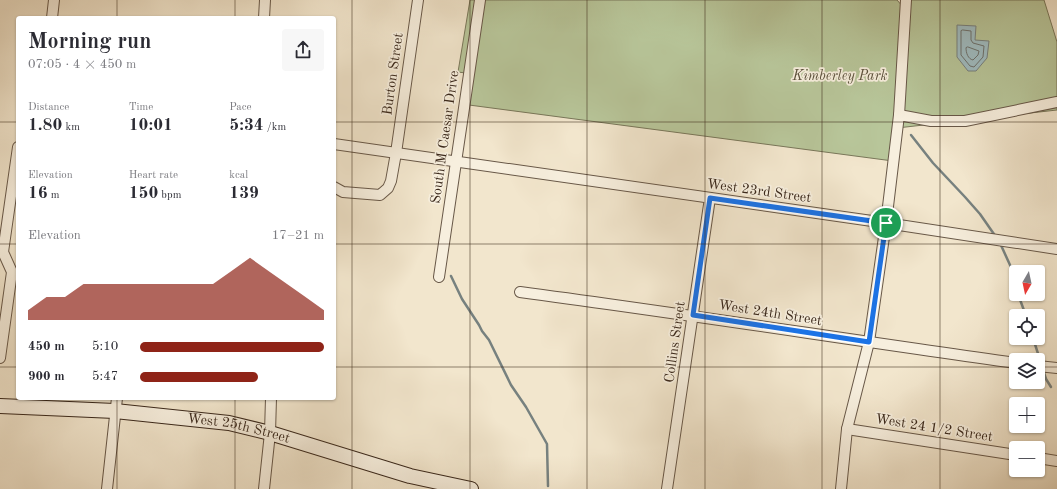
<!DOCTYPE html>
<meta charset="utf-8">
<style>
:root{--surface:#fff;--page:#f7f7f7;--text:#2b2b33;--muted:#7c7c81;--accent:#8f2418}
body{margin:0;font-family:"Old Standard TT",serif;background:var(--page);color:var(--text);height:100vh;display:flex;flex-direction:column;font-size:15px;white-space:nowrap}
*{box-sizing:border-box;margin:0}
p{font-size:13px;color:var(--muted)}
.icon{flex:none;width:22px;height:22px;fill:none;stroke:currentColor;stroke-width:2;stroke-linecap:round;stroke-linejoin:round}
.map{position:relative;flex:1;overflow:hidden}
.drawer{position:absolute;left:16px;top:16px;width:320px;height:384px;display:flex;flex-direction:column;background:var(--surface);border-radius:4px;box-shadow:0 1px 3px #0004}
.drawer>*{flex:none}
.needle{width:26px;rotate:189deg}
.tools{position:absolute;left:1009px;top:265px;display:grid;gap:8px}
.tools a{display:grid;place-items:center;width:36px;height:36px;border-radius:4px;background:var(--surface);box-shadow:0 1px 3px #0004;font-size:20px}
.pin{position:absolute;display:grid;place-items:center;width:34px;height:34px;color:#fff;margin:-17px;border:2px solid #fff;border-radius:50%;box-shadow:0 1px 4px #0007}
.round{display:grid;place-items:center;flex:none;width:42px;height:42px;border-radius:4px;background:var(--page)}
.summary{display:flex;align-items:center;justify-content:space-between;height:68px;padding:0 12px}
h1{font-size:22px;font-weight:600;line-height:30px}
.metrics{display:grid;grid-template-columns:repeat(3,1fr);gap:6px;height:68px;padding:4px 12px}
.metrics div{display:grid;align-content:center}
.metrics b{font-size:17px;font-weight:600}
.metrics small{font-size:11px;font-weight:400}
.metrics p{font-size:11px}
.chart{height:112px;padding:8px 12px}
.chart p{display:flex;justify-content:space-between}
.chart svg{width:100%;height:72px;margin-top:4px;fill:var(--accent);opacity:.7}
ul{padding:0 12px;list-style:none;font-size:13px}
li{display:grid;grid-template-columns:64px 48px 1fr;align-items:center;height:30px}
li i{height:10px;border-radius:5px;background:var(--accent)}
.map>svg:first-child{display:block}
.green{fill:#b8c69a;stroke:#79775a}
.water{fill:#a0bdc2;stroke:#77817f}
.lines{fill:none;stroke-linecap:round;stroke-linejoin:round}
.shore{stroke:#6d726e;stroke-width:1}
.stream{stroke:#77817f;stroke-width:2.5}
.street-casing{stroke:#685848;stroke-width:12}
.secondary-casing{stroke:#3a281b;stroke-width:16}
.street{stroke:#f7efde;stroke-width:10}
.secondary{stroke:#f7efde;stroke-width:14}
.route-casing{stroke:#fff;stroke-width:8}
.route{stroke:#1a73e8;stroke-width:5}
.grid{fill:none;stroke:#3a281b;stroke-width:1;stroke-opacity:0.55}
.labels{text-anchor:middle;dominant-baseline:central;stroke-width:3.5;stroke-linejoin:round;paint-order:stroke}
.street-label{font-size:14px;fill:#3a281b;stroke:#f7efde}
.park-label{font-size:14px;font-style:italic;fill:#5a503b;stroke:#f7efde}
</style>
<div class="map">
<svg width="1057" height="489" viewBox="0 0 1057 489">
<rect width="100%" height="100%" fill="#f2e6cd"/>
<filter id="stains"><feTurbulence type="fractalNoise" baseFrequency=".005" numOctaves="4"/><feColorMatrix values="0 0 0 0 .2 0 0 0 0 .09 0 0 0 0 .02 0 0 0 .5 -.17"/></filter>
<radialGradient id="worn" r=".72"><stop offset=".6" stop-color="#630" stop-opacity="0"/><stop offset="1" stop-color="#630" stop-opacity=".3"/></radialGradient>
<path class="green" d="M470 0H897L904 8 905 0H1044L1057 42V110L897 128 893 161 469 105 473 74 458 72Z"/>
<path class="water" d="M957 25 976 26 975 40 989 41 987 58 976 71H968L957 57Z"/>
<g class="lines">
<g class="shore">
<path d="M963 30 971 31V40L973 43 984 46 983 57 974 67 970 66 961 55V31Z"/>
<path d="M968 47 979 51 978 55 973 60C968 59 966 53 966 48Z"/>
</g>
<g class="stream">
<path d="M911 135 933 163 965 197 980 214 996 237"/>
<path d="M1000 243 1010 265 1016 285"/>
<path d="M451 276 462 299 479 325 482 331 489 340 511 385 526 407 547 444 548 486"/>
<path d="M1018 294 1026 316"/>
<path d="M1033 338 1041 363"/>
<path d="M1043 370 1046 379 1051 387"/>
</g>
<g class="street-casing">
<g id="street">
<path d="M52 18 54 0"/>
<path d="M264 18 265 0"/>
<path d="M899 115 931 121H965L1057 102"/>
<path d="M334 144 886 223 1057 249"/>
<path d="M334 187 343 192 380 195 388 188 391 181 396 153 418 0"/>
<path d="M439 277 480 0"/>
<path d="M520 292C686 314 851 340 1016 363"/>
<path d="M0 358 12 272 3 252 18 147"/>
<path d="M1038 366 1057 368"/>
<path d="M847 429 1016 455"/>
<path d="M1038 458 1057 461"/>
<path d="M107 489 117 398"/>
<path d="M264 489 270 433 271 398"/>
<path d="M667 489 710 198"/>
<path d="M841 489 847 429 869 342 886 223 899 115 906 0"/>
</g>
</g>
<g class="secondary-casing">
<g id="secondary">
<path id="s1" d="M0 406 115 411 229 423 270 433 410 476 471 489"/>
</g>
</g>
<use href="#street" class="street"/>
<use href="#secondary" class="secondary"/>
</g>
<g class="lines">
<g class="route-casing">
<path id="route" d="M710 198 886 223 869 342 693 315Z"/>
</g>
<use href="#route" class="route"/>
</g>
<path class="grid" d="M117 0V18M235 0V18M352 0V489M470 0V489M587 0V489M705 0V489M822 0V489M940 0V489M0 122H18M334 122H1057M0 244H18M334 244H1057M0 367H18M334 367H1016M1038 367H1057M117 398V489M235 398V489"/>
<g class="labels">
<g class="street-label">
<text transform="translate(393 74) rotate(-82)">Burton Street</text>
<text transform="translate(445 137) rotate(-82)">South M Caesar Drive</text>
<text transform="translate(759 191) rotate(8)">West 23rd Street</text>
<text transform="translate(770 313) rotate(9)">West 24th Street</text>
<text transform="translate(675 342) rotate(-82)">Collins Street</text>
<text transform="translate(934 428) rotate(9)">West 24 1/2 Street</text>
<text stroke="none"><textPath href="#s1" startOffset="240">West 25th Street</textPath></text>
</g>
<g class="park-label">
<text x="840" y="76">Kimberley Park</text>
</g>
</g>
<rect width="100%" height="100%" filter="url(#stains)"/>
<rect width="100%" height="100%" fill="url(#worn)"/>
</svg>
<div class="tools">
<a><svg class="needle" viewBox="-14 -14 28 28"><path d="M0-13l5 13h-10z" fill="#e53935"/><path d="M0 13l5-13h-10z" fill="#7c7c81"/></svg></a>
<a><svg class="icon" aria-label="locate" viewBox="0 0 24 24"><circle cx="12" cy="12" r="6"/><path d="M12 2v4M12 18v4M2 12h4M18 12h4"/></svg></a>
<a><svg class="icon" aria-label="layers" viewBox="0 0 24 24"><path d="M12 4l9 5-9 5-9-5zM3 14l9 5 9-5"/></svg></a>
<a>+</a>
<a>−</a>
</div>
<div class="pin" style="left:886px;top:223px;background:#1e9e55"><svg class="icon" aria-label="arrive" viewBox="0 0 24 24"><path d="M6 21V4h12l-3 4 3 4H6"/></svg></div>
<section class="drawer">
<div class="summary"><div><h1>Morning run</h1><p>07:05 · 4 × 450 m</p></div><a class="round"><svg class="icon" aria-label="share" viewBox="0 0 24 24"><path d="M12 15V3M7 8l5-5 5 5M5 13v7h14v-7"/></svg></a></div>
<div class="metrics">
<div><p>Distance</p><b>1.80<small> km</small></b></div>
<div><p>Time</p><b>10:01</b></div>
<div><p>Pace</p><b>5:34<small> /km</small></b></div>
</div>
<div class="metrics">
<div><p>Elevation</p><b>16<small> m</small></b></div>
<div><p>Heart rate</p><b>150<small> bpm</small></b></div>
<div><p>kcal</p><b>139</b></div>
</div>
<div class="chart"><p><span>Elevation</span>17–21 m</p>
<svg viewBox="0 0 160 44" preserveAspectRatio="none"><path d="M0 44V38L10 30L20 30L30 22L40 22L50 22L60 22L70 22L80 22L90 22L100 22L110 14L120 6L130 14L140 22L150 30L160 38V44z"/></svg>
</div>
<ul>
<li><b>450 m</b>5:10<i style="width:100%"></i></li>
<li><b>900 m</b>5:47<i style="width:64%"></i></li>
</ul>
</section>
</div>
